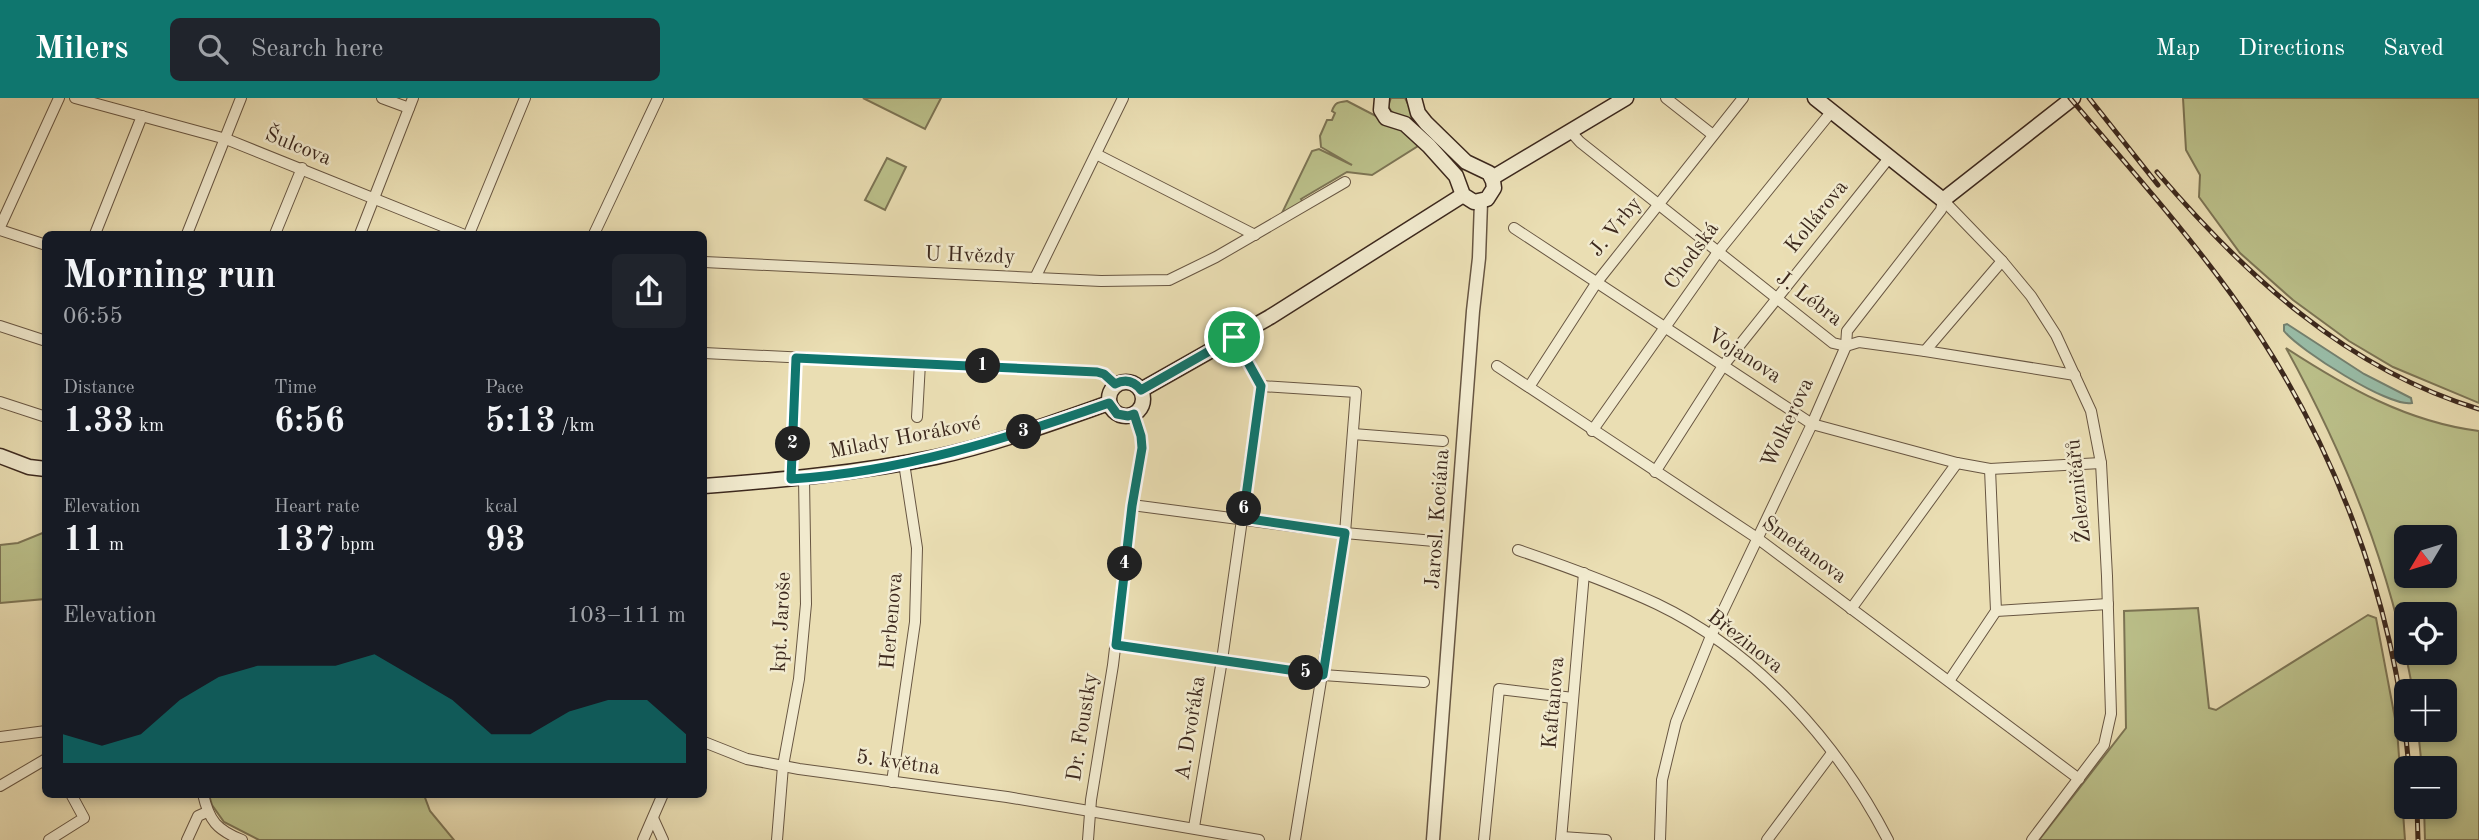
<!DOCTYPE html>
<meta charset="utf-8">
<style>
:root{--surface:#171b24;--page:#20242c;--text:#f1f3f6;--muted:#9ea1a6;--accent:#0f766e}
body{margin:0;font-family:"Old Standard TT",serif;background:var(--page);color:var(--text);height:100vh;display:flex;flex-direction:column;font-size:26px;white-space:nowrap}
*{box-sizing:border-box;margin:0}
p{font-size:23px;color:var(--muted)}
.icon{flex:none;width:38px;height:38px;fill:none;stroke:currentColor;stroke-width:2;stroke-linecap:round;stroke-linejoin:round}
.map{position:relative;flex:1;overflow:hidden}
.sheet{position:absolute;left:42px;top:133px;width:665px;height:567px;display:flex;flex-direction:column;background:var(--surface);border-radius:10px;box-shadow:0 4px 10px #0003}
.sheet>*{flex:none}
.needle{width:46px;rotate:232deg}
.tools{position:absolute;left:2394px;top:427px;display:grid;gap:14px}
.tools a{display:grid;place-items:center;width:63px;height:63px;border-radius:10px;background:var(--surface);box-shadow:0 4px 10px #0003;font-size:35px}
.pin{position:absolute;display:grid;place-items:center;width:60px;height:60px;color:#fff;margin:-30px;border:4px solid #fff;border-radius:50%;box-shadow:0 2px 7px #0007}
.km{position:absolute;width:35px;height:35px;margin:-18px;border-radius:50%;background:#222;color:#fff;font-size:19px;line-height:35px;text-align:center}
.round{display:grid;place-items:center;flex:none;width:74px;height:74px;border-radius:10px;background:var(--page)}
.overview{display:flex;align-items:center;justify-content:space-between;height:119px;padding:0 21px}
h1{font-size:38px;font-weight:700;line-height:52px}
.figures{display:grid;grid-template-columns:repeat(3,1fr);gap:10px;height:119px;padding:7px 21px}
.figures div{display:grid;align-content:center}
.figures b{font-size:35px;font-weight:700}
.figures small{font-size:19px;font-weight:400}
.figures p{font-size:19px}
.chart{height:196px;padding:14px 21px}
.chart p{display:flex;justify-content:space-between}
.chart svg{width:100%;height:126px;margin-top:7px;fill:var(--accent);opacity:.7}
header{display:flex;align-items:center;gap:42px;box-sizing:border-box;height:98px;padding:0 35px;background:var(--accent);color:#fff}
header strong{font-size:33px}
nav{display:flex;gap:38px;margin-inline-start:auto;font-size:24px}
.search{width:490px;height:63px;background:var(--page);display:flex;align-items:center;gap:18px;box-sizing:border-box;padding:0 24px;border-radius:10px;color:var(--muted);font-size:26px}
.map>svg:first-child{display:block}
.green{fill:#bbc08a;stroke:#7c7454;stroke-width:2;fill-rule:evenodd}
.water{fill:#99bda8;stroke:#748170;stroke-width:2}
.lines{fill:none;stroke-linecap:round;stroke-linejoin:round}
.minor-casing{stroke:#685642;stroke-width:12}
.tertiary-casing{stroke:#685642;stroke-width:15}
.secondary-casing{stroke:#3c281d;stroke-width:17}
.minor{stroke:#f1eace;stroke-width:10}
.tertiary{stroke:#f1eace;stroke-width:12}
.secondary{stroke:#f1eace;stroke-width:14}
.rail-casing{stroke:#3c281d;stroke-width:5}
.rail{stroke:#f1eace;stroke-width:2.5;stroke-dasharray:8;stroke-linecap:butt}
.route-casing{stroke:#fff;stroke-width:14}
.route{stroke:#0f766e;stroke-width:9}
.labels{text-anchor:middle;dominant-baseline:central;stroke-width:5;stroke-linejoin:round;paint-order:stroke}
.street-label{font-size:21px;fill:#3c281d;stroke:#f1eace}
</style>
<header>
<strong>Milers</strong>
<div class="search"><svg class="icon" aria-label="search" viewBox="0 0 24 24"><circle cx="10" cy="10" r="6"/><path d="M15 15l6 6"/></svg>Search here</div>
<nav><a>Map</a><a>Directions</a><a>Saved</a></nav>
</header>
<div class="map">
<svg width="2479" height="742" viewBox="0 0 2479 742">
<rect width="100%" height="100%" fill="#eadeb3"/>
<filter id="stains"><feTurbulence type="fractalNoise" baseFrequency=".00286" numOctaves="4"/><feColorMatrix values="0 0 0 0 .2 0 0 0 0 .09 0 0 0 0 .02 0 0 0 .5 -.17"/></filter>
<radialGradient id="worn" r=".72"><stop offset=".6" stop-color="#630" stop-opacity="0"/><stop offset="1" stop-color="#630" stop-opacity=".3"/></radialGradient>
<g class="green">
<path d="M863 0H941L925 31Z"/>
<path d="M1391 0H1405L1410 10 1465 69 1459 75 1391 13 1388 8Z"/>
<path d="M2183 0H2479V305L2393 269 2349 243 2293 202 2240 155 2199 99 2200 77 2186 52Z"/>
<path d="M1347 3 1403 32 1418 48 1372 77 1347 74 1301 101 1304 106 1281 117 1312 53 1319 51 1352 67 1321 49 1320 38 1327 22H1332L1335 15 1332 13C1335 4 1339 4 1347 3Z"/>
<path d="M887 60 906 69 885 112 865 102Z"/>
<path d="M2286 250C2346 289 2407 324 2479 333V742H2425L2424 709H2445V670H2422L2418 632H2445V593H2413C2390 469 2347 361 2286 250ZM2406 439H2445V478H2406ZM2406 516H2445V555H2406Z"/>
<path d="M45 434V501L0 505V447L18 445Z"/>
<path d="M2198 510 2209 610 2216 612 2368 517 2376 520 2397 631 2405 742H2039L2126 630 2124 513Z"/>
<path d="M209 697H424L430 713 454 742H259L224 724 212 707Z"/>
</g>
<path class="water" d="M2287 226 2364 276 2411 300 2412 305C2390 310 2299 252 2284 233V227Z"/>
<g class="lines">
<g class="minor-casing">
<g id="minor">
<path d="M75 0 226 41 462 136"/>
<path d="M382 0 409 10"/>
<path d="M1666 0 1713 37"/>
<path d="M1571 34 1580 44 1833 245 1846 248 1859 244 1925 253 2075 277"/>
<path d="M1096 56 1255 137"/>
<path d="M1943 102 2002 163 2031 198 2056 237 2091 313 2101 365 2107 478 2111 616 2104 647 2032 742"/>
<path d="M0 129 59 0"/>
<path d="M1514 130 1812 326 1957 365 1990 371 2101 365"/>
<path d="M0 132 46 147"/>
<path d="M95 136 142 18"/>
<path d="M187 136 241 0"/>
<path d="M275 136 302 70"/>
<path d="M360 136 413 0"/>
<path d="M469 136 525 0"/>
<path d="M594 136 658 0"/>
<path d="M704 164 1101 183 1169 182 1216 159 1345 84"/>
<path d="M1035 180 1123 0"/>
<path d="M0 228 46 243"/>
<path d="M1234 239 1261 288"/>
<path d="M1925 253 2002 163"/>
<path d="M704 255 1097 274 1109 279 1115 287"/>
<path d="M1497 268 1757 440 2079 681"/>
<path d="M1261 288 1356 294 1345 435 1295 742"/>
<path d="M1529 289 1597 184 1743 0"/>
<path d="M0 304 46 319"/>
<path d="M917 319 920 265"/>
<path d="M1592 333 1718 154 1832 13"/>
<path d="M1353 336 1443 343"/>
<path d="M1655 374 1723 268 1889 60"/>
<path d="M791 381 796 260"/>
<path d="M1132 407 1345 435 1434 443"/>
<path d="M1518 452C1565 468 1612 485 1657 506 1757 554 1838 645 1888 742"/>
<path d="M1851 511 1957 365"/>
<path d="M1996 513 2108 506"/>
<path d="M1116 547 1323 577 1424 584"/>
<path d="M1949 583 1996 513 1990 371"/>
<path d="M0 639 46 633"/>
<path d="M704 644 747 661 799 671 1007 699 1259 742"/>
<path d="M892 684 915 524 917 450 904 365"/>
<path d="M0 688 46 661"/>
<path d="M203 696C209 723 217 732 242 742"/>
<path d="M653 720 663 742"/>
<path d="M1194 729 1222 562 1261 288"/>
<path d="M1562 739 1606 742"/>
<path d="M49 742 84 720 71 696"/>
<path d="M187 742 198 718 207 714"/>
<path d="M643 742 663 696"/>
<path d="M777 742 783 668 799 581 806 506 804 380"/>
<path d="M1088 742 1091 702 1113 567 1132 407 1142 350 1141 338 1134 316"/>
<path d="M1484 742 1499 591 1573 600"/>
<path d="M1561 742 1584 475"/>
<path d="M1660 742 1662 682 1676 624 1711 538 1812 326 1846 248 1847 233 1941 112 1943 102"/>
<path d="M1767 742 1832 655"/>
</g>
</g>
<g class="tertiary-casing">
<path id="tertiary" d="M1433 742 1473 213 1479 160 1481 104"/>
</g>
<g class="secondary-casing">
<g id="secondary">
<path d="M1382 0 1381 12 1386 20 1405 26 1429 48 1456 78 1463 97 1474 104 1487 101 1494 90 1493 83 1489 75 1466 64 1426 25 1418 15 1414 0"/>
<path d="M1815 0 1943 102 2073 0"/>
<path d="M1492 80 1626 0"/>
<circle cx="1126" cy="301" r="17"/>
<path d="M1141 292 1270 219 1463 97"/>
<path d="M0 358 29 369 46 371"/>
<path d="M704 388C782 382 859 375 936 359 995 346 1052 325 1109 305"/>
</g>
</g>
<use href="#minor" class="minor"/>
<use href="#tertiary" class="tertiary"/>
<use href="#secondary" class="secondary"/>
<g class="rail-casing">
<g id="rail">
<path d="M2070 0C2125 65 2181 127 2231 196 2331 334 2395 500 2409 670"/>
<path d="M2089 0 2158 87"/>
<path d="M2157 74C2245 177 2346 271 2479 311"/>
<path d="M2417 709 2418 742"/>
</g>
</g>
<use href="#rail" class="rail"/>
</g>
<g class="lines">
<g class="route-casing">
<path id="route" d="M1234 239 1261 288 1243 420 1345 435 1323 577 1116 547 1132 408 1142 350 1141 338 1134 316 1128 318 1117 316 1109 305C1006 341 901 374 791 381L796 260 1097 274 1104 276 1115 286C1125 281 1134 283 1141 292Z"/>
</g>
<use href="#route" class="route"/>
</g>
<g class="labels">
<g class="street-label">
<text transform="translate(298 49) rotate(22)">Šulcova</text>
<text transform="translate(1817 119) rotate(-51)">Kollárova</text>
<text transform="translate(1616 129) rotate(-51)">J. Vrby</text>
<text transform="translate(970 158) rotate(2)">U Hvězdy</text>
<text transform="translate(1692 158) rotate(-54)">Chodská</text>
<text transform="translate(1809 201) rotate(37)">J. Lébra</text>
<text transform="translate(1744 258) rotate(33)">Vojanova</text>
<text transform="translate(1788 325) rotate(-65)">Wolkerova</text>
<text transform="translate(905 340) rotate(-11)">Milady Horákové</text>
<text transform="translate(2079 393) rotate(-96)">Železničářů</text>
<text transform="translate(1438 421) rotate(-86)">Jarosl. Kociána</text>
<text transform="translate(1804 452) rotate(36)">Smetanova</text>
<text transform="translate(892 523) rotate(-85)">Herbenova</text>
<text transform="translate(782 524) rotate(-87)">kpt. Jaroše</text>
<text transform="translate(1745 544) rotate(38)">Březinova</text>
<text transform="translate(1554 605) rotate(-85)">Kaftanova</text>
<text transform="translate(1083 629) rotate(-81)">Dr. Foustky</text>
<text transform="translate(1191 630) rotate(-81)">A. Dvořáka</text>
<text transform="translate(898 665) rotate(8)">5. května</text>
</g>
</g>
<rect width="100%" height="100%" filter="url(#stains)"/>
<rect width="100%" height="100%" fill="url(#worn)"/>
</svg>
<div class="tools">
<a><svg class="needle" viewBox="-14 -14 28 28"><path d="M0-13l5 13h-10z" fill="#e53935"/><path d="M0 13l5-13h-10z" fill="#9ea1a6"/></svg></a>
<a><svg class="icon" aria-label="locate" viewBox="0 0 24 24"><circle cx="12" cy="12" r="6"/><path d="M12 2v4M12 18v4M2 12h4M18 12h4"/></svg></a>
<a>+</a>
<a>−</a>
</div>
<div class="pin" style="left:1234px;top:239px;background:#1e9e55"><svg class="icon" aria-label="arrive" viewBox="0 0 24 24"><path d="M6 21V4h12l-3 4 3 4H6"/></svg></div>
<b class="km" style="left:983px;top:268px">1</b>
<b class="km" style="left:793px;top:346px">2</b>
<b class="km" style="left:1024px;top:334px">3</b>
<b class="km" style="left:1125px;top:466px">4</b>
<b class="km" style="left:1306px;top:575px">5</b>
<b class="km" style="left:1244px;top:411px">6</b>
<section class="sheet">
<div class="overview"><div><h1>Morning run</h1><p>06:55</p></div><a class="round"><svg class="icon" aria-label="share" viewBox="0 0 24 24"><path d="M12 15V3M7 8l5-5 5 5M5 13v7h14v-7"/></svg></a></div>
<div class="figures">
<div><p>Distance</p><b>1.33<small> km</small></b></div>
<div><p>Time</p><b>6:56</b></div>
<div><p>Pace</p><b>5:13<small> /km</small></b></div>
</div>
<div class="figures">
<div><p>Elevation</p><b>11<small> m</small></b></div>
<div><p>Heart rate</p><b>137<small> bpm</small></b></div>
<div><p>kcal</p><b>93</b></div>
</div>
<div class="chart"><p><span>Elevation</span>103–111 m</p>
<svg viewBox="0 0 160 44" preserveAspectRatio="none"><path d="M0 44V34L10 38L20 34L30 22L40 14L50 10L60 10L70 10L80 6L90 14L100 22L110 34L120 34L130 26L140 22L150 22L160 34V44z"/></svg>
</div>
</section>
</div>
